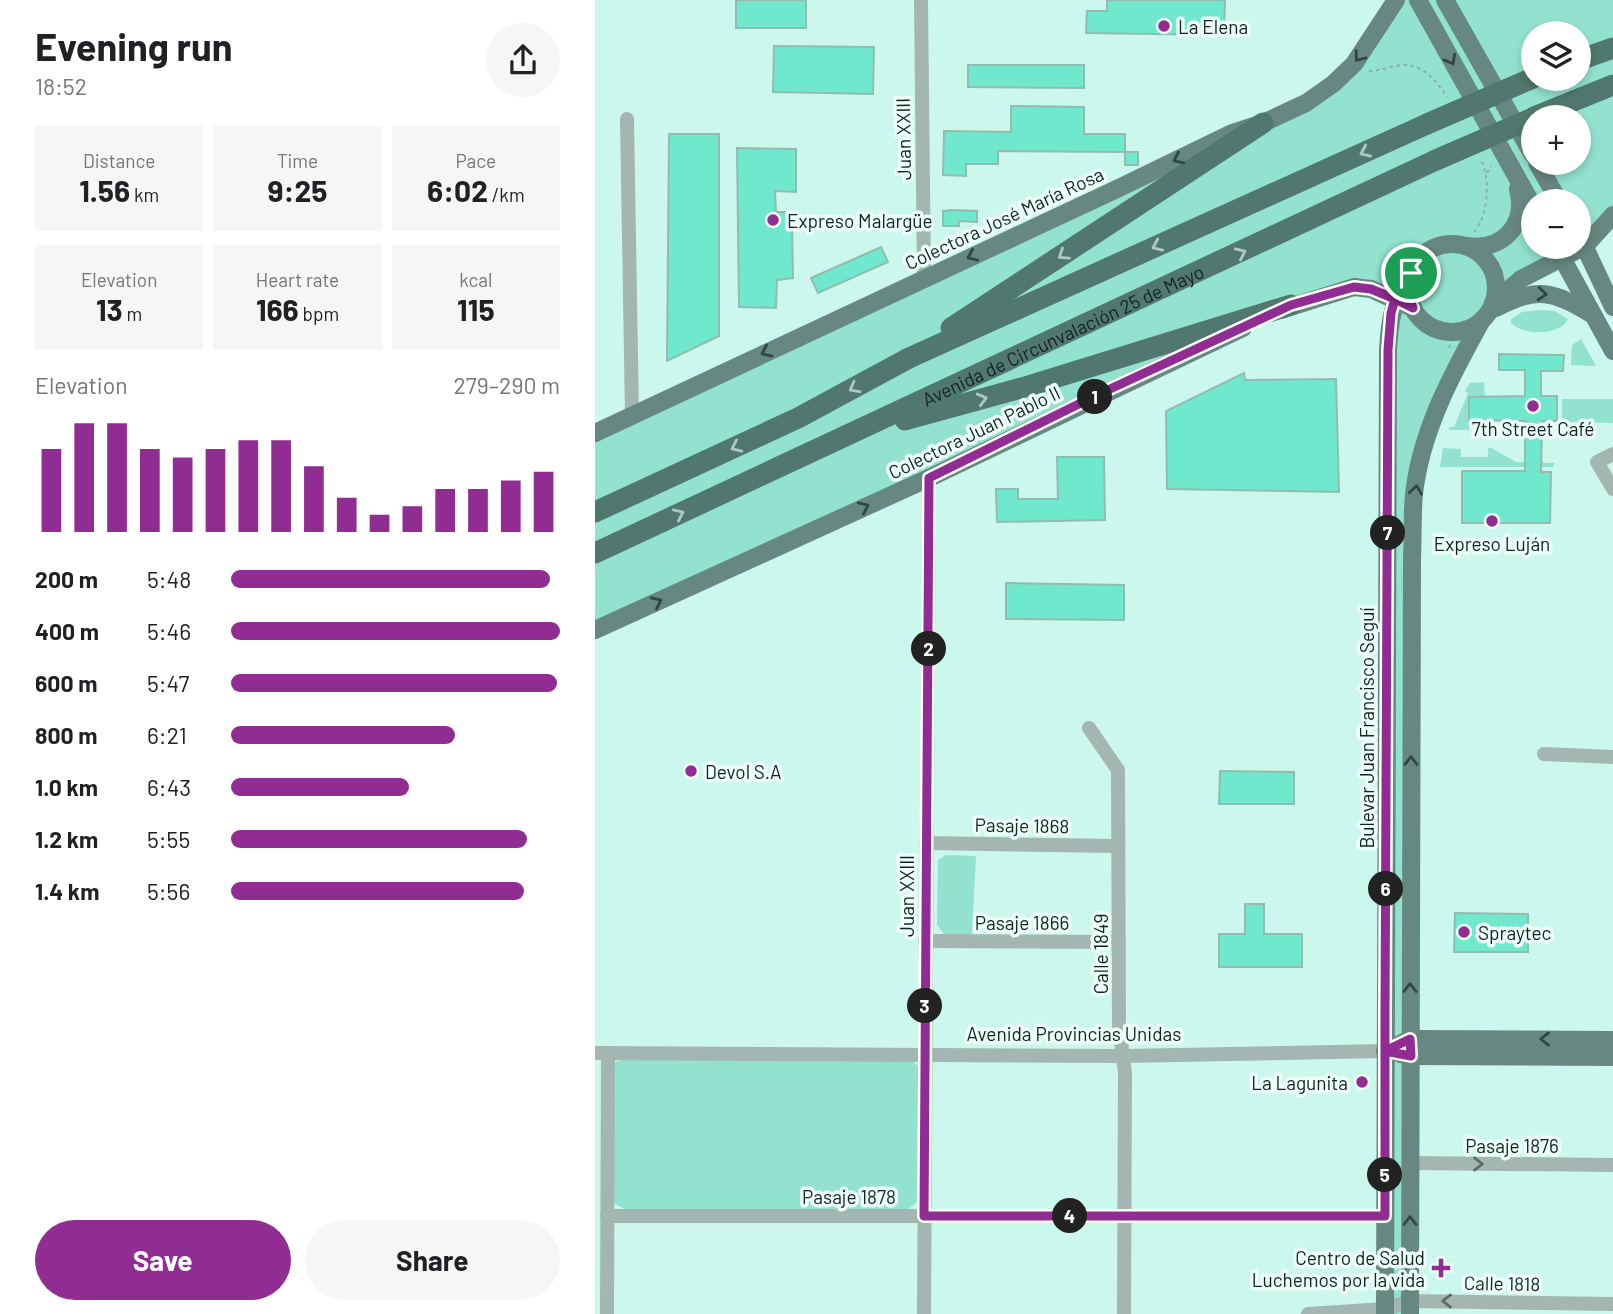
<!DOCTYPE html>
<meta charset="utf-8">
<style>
:root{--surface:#fff;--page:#f6f6f6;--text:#202124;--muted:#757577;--accent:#912c92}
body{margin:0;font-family:Barlow,sans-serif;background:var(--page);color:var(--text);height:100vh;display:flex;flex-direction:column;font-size:26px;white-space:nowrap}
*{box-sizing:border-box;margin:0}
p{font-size:23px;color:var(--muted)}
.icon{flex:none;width:38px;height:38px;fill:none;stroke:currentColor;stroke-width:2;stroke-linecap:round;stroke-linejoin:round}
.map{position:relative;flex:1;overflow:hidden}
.details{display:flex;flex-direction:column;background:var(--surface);width:595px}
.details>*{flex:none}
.controls{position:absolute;left:926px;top:21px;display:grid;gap:14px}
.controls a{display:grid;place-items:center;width:70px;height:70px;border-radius:50%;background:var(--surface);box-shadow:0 4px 10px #0003;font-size:35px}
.pin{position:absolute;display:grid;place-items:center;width:60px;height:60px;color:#fff;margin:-30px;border:4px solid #fff;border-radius:50%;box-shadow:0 2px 7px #0007}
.km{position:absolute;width:35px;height:35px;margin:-18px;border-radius:50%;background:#222;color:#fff;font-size:19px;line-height:35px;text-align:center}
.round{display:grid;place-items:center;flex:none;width:74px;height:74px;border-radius:37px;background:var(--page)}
.overview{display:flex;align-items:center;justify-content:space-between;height:119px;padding:0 35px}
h1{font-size:38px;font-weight:700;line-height:52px}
.stats{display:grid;grid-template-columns:repeat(3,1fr);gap:10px;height:119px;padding:7px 35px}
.stats div{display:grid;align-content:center;border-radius:0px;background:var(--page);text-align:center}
.stats b{font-size:30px;font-weight:700}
.stats small{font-size:19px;font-weight:400}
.stats p{font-size:19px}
.chart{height:196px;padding:14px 35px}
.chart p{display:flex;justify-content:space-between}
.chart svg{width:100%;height:126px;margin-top:7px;stroke:var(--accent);stroke-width:6}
.cta{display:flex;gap:14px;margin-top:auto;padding:14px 35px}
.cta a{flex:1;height:80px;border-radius:42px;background:var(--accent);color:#fff;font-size:28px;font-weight:700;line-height:80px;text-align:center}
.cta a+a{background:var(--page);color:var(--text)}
ul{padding:0 35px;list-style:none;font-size:23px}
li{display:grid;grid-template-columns:112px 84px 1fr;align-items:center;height:52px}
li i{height:18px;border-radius:9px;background:var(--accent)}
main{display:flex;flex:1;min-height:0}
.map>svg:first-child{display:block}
.green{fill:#93e2cf;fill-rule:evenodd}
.building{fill:#70e8ce;stroke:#92bcb1;stroke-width:2}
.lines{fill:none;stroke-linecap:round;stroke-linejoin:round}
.path{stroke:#8eb0a7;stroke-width:2;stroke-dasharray:3.5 3.5;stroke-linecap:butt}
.minor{stroke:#a4b6b1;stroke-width:14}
.major{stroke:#678880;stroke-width:18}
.highway{stroke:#51786e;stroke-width:21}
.highway-bridge{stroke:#51786e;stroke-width:21}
.oneway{stroke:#304640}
.oneway2{stroke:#afc8c2}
.oneway3{stroke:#5b6c68}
.route-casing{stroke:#fff;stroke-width:14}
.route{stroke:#912c92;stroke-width:9}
.poi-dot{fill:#912c92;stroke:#edfefa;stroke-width:2.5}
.labels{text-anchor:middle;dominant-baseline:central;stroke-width:7;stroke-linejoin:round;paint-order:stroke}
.poi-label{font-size:19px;fill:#12221e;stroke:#edfefa;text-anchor:start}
.street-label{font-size:19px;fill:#12221e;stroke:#edfefa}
</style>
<main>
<section class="details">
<div class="overview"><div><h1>Evening run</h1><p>18:52</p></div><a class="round"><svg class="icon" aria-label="share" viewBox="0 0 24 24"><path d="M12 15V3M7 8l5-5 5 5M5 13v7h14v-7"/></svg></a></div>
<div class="stats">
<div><p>Distance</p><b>1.56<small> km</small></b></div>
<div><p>Time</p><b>9:25</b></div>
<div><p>Pace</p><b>6:02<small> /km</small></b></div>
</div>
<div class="stats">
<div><p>Elevation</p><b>13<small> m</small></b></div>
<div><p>Heart rate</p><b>166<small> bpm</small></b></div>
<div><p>kcal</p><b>115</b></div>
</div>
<div class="chart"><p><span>Elevation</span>279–290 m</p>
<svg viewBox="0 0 160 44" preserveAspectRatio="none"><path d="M5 44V15M15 44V6M25 44V6M35 44V15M45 44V18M55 44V15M65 44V12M75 44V12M85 44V21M95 44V32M105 44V38M115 44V35M125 44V29M135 44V29M145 44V26M155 44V23"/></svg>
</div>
<ul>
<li><b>200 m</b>5:48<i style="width:97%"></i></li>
<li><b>400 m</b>5:46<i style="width:100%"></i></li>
<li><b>600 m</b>5:47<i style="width:99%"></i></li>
<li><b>800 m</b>6:21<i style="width:68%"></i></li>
<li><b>1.0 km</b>6:43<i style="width:54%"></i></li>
<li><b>1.2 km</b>5:55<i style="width:90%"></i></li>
<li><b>1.4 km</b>5:56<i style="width:89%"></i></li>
</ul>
<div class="cta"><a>Save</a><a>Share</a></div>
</section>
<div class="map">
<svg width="1018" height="1314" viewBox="0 0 1018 1314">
<rect width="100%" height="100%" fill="#ccf7ec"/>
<g class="green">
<path d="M801 0H1018V215C1010 226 1000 238 989 247 968 263 940 268 919 285 871 322 826 434 819 494 817 515 818 537 817 558L815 1314H790L793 350 796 313 800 299 776 289 759 287 696 305 334 478 0 630V433L524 188 637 133 668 123 711 103 738 84 759 64ZM938 33H984V79H938ZM938 117H984V163H938ZM938 201H984V247H938Z"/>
<path d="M945 310 960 311 973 319C965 336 928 336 916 323V319L927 312Z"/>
<path d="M986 339 1001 366 976 365 977 345Z"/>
<path d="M889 382 890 397H875L874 430H854L855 427H859L873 393 870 391 875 383Z"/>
<path d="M967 399H1018V423L967 422Z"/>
<path d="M848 448 866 449V457H893V448H896L921 462 959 463V467H845Z"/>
<path d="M351 855 381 856 377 935H350L342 925 343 860Z"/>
<path d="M27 1060H317L323 1066 325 1076 323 1200 318 1206 311 1210H31L17 1202 18 1065 22 1061Z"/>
</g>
<g class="building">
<rect x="141" y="0" width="70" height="28"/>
<path d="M512 0H630L629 35 491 33 492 11H512Z"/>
<path d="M179 46 279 47 278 94 178 92Z"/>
<path d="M373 65H489V88L373 87Z"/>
<path d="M416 106 489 107V134H530V152L403 151V164H371V176L348 175 349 131 416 132Z"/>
<path d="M74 134H124V336L72 361Z"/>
<path d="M142 148 201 149V192L180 191 181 212H190L197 221 198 278 182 280 181 308 144 307Z"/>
<rect x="530" y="152" width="13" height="13"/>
<path d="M357 210 382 211V222L364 221V226H348V211Z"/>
<path d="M286 247 293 262 223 293 216 278Z"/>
<path d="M904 354 969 355 968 371H946V396H962V421H947L946 472H956L955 523H867V471H930V421L874 420V397L930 396V370H904Z"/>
<path d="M649 373 650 380 741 379 744 492 572 489 571 411Z"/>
<path d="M462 457H509L510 520 402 522 401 489H423V499H463Z"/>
<path d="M411 583 529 585V620L411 619Z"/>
<path d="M625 771 699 772V804H624Z"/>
<path d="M650 904H669V934H707V967H624V934H650Z"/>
<path d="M860 913 933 914V952H859Z"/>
</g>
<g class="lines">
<g class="path">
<path d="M774 71C785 71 796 66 807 65 829 64 841 81 852 97"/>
<path d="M892 173 896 166"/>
<path d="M879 232C893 216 896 179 886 160"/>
<path d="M854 348 861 332"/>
</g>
<g class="minor">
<path d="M326 0 329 278"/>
<path d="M32 119 37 415"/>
<path d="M1018 454 1002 462 1018 489"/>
<path d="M494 728 523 770 524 1025 530 1073 529 1314"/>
<path d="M949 754 1018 757"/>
<path d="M331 843 523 846"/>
<path d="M330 941 524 942"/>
<path d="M0 1053 528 1056 790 1051"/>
<path d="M815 1163 1018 1165"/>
<path d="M12 1216H790"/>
<path d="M12 1314 13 1053"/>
<path d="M329 1314 334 478"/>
<path d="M713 1314 790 1309 815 1301 1018 1304"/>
</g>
<g class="major">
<path d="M823 0 938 206"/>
<path d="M850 0 938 155"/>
<path d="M942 163 964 201"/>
<path d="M985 237 1018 307"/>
<circle cx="857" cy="288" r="44"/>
<path d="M872 246C909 251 932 224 923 189"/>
<path d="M961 247 1018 351"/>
<path d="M898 303 926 279 990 246 1018 215"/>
<path d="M901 308C944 286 957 291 998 315"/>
<path d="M686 310 759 287 776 289 818 308"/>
<path d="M0 433 524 188 637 133 668 123 711 103 738 84 759 64 801 0"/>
<path d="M0 630 334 478 648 328"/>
<path d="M790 1051 815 1039 1018 1040"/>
<path d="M805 1054 816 1056 1018 1057"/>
<path d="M790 1314 793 350C795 315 798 303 816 273"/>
<path d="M815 1314 817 558C818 537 817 515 819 494 826 431 857 374 887 320"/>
</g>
<g class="highway">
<path d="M984 60 1018 48"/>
<path d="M939 117 1018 85"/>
<path d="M356 328 668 123"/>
<path d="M310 420 430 387 696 305"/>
<path d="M0 512 203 418 314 358 832 124"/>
<path id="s1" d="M0 553 841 160"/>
</g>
<g class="highway-bridge">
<path d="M832 124 938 78"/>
<path d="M841 160 938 118"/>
</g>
</g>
<defs><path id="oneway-chevron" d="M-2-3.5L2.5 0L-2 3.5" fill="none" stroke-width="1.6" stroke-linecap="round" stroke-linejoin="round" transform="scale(1.75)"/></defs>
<g class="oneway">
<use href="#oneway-chevron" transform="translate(764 57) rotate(127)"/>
<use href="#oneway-chevron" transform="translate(856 60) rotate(61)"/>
<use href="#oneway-chevron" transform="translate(583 159) rotate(154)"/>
<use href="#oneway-chevron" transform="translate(377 256) rotate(156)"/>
<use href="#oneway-chevron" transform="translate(947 294) rotate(5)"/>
<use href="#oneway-chevron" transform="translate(171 352) rotate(155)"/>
<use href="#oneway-chevron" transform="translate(821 490) rotate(-82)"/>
<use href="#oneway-chevron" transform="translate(269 507) rotate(-25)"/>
<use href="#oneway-chevron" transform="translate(62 602) rotate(-25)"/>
<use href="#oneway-chevron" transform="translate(816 761) rotate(-90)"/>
<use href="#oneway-chevron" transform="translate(815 988) rotate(-90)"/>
<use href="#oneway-chevron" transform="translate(950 1039) rotate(-180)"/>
<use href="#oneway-chevron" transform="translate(815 1221) rotate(-90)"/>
</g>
<g class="oneway2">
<use href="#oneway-chevron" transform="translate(770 152) rotate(156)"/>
<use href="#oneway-chevron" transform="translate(562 246) rotate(156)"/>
<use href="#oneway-chevron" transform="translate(646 253) rotate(-25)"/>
<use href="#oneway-chevron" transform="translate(468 255) rotate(146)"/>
<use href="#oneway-chevron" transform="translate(259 388) rotate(151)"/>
<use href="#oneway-chevron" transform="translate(387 399) rotate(-15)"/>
<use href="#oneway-chevron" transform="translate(141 447) rotate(155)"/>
<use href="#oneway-chevron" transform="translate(84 514) rotate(-25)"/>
</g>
<g class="oneway3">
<use href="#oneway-chevron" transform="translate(883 1164)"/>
<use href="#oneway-chevron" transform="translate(852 1301) rotate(-179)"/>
</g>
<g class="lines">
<g class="route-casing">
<path id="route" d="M816 273 800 299 776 289 759 287 696 305 500 396 334 478 329 1216H790V1051L815 1039 816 1056 790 1051V1014L793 350 796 313 800 299 818 308 814 297 816 273"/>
</g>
<use href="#route" class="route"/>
</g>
<g class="poi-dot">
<circle cx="569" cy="26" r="7"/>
<circle cx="178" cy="220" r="7"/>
<circle cx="938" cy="406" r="7"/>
<circle cx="897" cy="521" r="7"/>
<circle cx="96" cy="771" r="7"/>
<circle cx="869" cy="932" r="7"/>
<circle cx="767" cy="1082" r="7"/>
<path d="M842.5 1257.5h7v7h7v7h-7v7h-7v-7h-7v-7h7z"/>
</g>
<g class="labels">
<g class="poi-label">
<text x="583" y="26">La Elena</text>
<text x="192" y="220">Expreso Malargüe</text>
<text x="938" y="428" text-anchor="middle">7th Street Café</text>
<text x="897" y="543" text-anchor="middle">Expreso Luján</text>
<text x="110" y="771">Devol S.A</text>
<text x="883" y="932">Spraytec</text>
<text x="753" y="1082" text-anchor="end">La Lagunita</text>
<text x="830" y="1257" text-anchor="end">Centro de Salud<tspan x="830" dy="22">Luchemos por la vida</tspan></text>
</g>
<g class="street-label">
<text transform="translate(308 139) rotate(-91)">Juan XXIII</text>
<text transform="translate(409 218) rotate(-25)">Colectora José María Rosa</text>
<text stroke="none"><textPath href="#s1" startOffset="516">Avenida de Circunvalación 25 de Mayo</textPath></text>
<text transform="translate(379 432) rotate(-26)">Colectora Juan Pablo II</text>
<text transform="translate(771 728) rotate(-90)">Bulevar Juan Francisco Seguí</text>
<text transform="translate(427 825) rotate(1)">Pasaje 1868</text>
<text transform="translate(311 896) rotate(-90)">Juan XXIII</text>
<text x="427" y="922">Pasaje 1866</text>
<text transform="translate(505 954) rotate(-90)">Calle 1849</text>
<text x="479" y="1033">Avenida Provincias Unidas</text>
<text x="917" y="1145">Pasaje 1876</text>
<text x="254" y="1196">Pasaje 1878</text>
<text transform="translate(907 1283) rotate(1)">Calle 1818</text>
</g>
</g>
</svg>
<div class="controls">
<a><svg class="icon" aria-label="layers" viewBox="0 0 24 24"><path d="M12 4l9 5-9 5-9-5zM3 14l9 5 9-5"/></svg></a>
<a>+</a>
<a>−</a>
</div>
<div class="pin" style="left:816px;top:273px;background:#1e9e55"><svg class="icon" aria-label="arrive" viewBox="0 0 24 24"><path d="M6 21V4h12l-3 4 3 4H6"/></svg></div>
<b class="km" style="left:500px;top:397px">1</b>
<b class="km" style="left:334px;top:649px">2</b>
<b class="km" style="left:330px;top:1006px">3</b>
<b class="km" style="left:475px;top:1216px">4</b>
<b class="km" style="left:790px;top:1175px">5</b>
<b class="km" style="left:791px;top:889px">6</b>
<b class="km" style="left:793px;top:533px">7</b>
</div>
</main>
